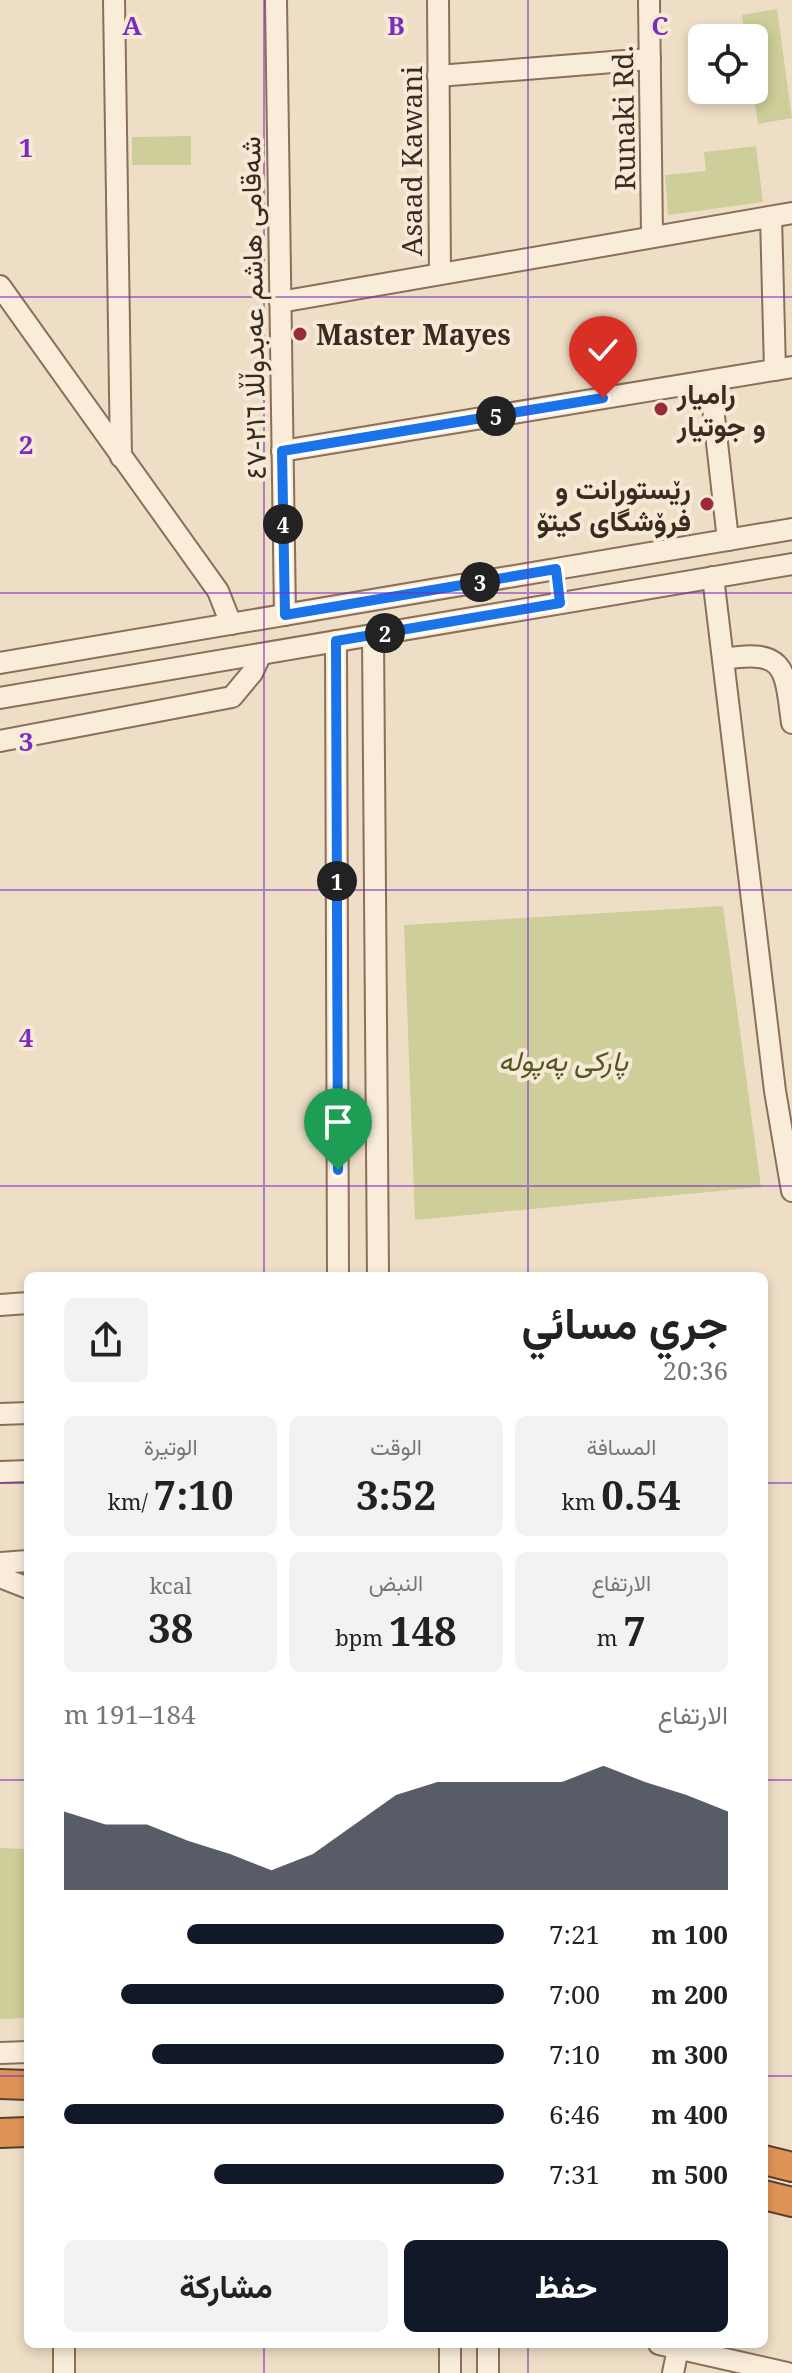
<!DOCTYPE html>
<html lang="ar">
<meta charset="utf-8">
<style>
:root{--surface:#fff;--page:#f2f2f2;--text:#222;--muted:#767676;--accent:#111827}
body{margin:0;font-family:"Noto Serif",Vazirmatn,serif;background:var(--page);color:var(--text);direction:rtl;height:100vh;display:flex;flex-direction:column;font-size:30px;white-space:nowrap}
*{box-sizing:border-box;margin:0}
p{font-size:26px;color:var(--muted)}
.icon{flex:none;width:44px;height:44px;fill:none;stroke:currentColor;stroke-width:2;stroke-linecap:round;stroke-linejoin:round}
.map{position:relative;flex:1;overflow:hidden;direction:ltr}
.details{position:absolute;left:24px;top:1272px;width:744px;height:1076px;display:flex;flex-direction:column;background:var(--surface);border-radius:12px;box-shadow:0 4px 12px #0003;direction:rtl}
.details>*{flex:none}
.fabs{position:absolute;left:688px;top:24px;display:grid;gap:16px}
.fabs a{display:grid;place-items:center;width:80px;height:80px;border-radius:12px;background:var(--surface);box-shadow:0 4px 12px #0003;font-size:40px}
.pin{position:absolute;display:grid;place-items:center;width:68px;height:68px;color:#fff;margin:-82px -34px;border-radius:50% 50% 50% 0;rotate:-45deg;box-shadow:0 0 8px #0007}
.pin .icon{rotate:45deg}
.km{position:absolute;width:40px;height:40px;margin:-20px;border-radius:50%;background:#222;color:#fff;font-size:22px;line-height:40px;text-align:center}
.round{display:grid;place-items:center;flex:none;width:84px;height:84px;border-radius:12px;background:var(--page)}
.summary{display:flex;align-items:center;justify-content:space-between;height:136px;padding:0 40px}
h1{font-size:44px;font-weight:700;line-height:60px}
.metrics{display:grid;grid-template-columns:repeat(3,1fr);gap:12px;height:136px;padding:8px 40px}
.metrics div{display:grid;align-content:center;border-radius:12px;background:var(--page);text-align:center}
.metrics b{font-size:40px;font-weight:700}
.metrics small{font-size:22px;font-weight:400}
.metrics p{font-size:22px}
.chart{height:224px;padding:16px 40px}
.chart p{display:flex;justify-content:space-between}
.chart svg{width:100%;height:144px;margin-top:8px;fill:var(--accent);opacity:.7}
.button{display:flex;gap:16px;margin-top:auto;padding:16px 40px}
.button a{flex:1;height:92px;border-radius:12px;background:var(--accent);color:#fff;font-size:32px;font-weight:700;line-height:92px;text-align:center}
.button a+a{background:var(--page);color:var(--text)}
ul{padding:0 40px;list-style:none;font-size:26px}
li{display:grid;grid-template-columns:128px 96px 1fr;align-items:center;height:60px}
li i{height:20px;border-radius:10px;background:var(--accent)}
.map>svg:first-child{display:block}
.green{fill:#cece9a}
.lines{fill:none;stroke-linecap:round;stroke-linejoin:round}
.minor-casing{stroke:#8b6f5b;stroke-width:24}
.highway-casing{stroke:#593e30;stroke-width:32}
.minor{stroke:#f9edda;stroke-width:20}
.highway{stroke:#df9457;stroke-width:28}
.route-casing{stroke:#fff;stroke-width:16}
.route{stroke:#1a73e8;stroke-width:10}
.grid{fill:none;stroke:#7b2cbf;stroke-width:2;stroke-opacity:0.55}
.poi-dot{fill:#9b2a38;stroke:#f6e9d6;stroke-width:3}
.labels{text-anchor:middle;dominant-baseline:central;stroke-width:8;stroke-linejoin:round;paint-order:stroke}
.street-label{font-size:28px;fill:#3b2a1f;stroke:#f6e9d6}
.poi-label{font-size:28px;font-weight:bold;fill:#3b2a1f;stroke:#f6e9d6;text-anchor:start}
.park-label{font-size:28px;font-style:italic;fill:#515826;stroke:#f6e9d6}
.grid-label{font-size:26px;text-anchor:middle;font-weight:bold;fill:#7b2cbf;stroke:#f6e9d6;stroke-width:8;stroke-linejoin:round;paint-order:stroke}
</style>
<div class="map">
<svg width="792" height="2373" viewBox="0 0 792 2373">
<rect width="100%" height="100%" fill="#efdec6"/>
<g class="green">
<path d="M777 9 792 118 758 124 753 90 754 38H745L742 15Z"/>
<path d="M191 136V165H132V137Z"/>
<path d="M756 146 763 202 668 215 665 175 706 171 704 152Z"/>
<path d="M723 906 761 1187 415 1220 404 925Z"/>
<path d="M0 1848 28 1849V2018L0 2019Z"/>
</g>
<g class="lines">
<g class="minor-casing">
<g id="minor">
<path d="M114 0 121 457"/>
<path d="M276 0 285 615"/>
<path d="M438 0 440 273"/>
<path d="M649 0 652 235"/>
<path d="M438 76 650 59"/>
<path d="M771 217 775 370"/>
<path d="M0 286 218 591 231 624"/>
<path d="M280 302 792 213"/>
<path d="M710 381 728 540"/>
<path d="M282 451 792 367"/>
<path d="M713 577 775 1091 792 1191"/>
<path d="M373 635 378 1276"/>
<path d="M336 641 338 1276"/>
<path d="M725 659C787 648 785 671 792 723"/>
<path d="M0 663 792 529"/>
<path d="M0 698 792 564"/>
<path d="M0 741 232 697 252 673 261 654"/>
<path d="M0 1305 28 1303"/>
<path d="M0 1414 28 1413"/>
<path d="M0 1472 28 1471"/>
<path d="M0 1563 28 1561"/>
<path d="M0 1577 28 1588"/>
<path d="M0 2053 28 2052"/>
<path d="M64 2344V2373"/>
<path d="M450 2344V2373"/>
<path d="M488 2344V2373"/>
<path d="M659 2344 787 2373"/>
<path d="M673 2373 679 2344"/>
</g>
</g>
<g class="highway-casing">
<g id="highway">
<path d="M0 2084 28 2085"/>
<path d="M0 2133 28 2132"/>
<path d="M764 2160 792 2167"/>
<path d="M764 2195 792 2202"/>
</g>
</g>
<use href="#minor" class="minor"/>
<use href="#highway" class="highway"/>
</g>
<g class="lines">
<g class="route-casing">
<path id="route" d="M338 1170 336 641 560 603 556 569 285 615 282 451 603 398"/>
</g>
<use href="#route" class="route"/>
</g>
<path class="grid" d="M264 0V1276M528 0V1276M0 297H792M0 593H792M0 890H792M0 1186H792M0 1483H28M764 1483H792M0 1780H28M764 1780H792M0 2076H28M764 2076H792M264 2344V2373M528 2344V2373"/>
<g class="poi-dot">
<circle cx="300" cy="334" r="8"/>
<circle cx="661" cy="409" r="8"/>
<circle cx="707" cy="504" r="8"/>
</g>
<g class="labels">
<g class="street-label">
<text transform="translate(623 118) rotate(-91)">Runaki Rd.</text>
<text transform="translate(411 161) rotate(-90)">Asaad Kawani</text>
<text transform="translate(252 308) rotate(-91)">شەقامی هاشم عەبدوڵڵا ٢١٦-٤٧</text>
</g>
<g class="poi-label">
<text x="316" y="334">Master Mayes</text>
<text x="677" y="393">رامیار<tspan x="677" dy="32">و جوتیار</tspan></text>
<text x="691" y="488" text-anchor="end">ڕێستورانت و<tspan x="691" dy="32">فرۆشگای کیتۆ</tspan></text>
</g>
<g class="park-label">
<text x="563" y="1060">پارکی پەپولە</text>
</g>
</g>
<g class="grid-label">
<text x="132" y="35">A</text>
<text x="396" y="35">B</text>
<text x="660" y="35">C</text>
<text x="26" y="157">1</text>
<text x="26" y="454">2</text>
<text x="26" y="751">3</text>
<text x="26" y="1047">4</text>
</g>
</svg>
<div class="fabs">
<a><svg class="icon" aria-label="locate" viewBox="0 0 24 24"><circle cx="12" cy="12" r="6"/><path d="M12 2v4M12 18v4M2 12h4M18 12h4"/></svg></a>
</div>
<div class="pin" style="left:338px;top:1170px;background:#1e9e55"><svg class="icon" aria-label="arrive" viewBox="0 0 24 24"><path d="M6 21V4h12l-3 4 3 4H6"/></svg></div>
<div class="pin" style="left:603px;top:398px;background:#d93025"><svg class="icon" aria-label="check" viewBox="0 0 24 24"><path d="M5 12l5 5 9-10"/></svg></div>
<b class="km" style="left:337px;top:881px">1</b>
<b class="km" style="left:385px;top:633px">2</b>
<b class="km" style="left:480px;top:582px">3</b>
<b class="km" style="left:283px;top:524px">4</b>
<b class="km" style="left:496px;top:416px">5</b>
<section class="details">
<div class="summary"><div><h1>جري مسائي</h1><p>20:36</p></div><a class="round"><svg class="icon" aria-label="share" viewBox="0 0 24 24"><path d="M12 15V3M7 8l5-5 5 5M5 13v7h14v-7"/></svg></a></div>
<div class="metrics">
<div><p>المسافة</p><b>0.54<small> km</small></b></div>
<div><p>الوقت</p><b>3:52</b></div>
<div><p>الوتيرة</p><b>7:10<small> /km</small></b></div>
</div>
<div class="metrics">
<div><p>الارتفاع</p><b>7<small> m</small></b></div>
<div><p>النبض</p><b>148<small> bpm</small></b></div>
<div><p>kcal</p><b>38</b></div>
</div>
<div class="chart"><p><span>الارتفاع</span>184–191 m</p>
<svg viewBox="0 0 160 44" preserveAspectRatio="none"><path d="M0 44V20L10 24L20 24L30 29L40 33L50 38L60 33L70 24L80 15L90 11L100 11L110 11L120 11L130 6L140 11L150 15L160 20V44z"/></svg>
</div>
<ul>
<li><b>100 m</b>7:21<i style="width:72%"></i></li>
<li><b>200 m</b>7:00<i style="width:87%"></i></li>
<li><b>300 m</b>7:10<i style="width:80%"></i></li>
<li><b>400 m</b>6:46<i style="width:100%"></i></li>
<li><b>500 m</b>7:31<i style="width:66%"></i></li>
</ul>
<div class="button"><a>حفظ</a><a>مشاركة</a></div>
</section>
</div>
